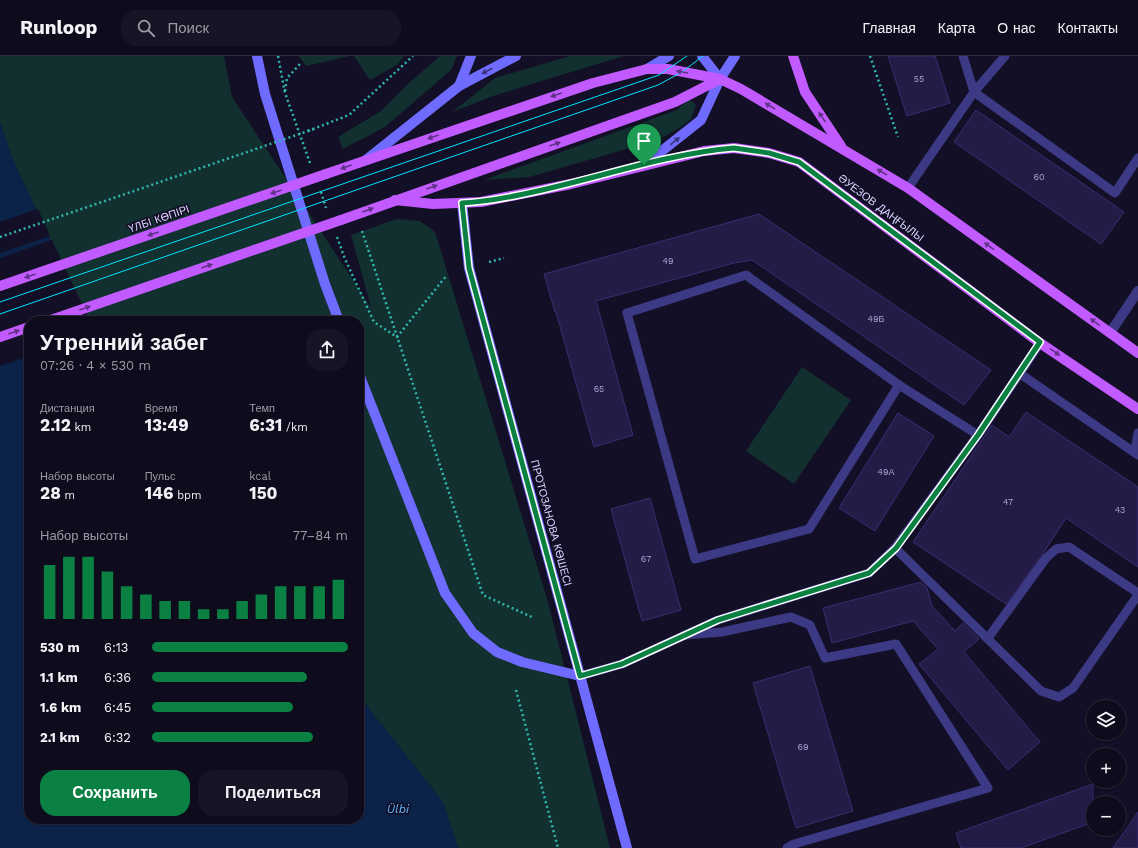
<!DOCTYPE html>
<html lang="ru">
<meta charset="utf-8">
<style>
:root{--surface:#0e0b1c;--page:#171425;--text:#f1f3f6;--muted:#9b9ba3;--line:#2e2b3b;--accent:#0b8043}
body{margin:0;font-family:"Work Sans",sans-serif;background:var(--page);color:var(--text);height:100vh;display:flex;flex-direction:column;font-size:15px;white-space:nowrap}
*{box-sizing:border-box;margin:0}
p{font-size:13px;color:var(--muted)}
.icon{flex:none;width:22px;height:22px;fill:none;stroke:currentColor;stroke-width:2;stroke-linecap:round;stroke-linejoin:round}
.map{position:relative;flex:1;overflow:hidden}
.details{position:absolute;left:24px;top:260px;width:340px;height:508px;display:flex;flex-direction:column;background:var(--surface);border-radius:16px;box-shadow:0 1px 3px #0004,0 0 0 1px var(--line)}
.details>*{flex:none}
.controls{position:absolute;left:1086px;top:644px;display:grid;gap:8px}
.controls a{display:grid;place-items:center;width:40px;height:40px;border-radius:50%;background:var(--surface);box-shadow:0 1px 3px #0004,0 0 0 1px var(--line);font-size:20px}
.pin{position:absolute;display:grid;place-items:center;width:34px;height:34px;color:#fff;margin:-41px -17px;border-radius:50% 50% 50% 0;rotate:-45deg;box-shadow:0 0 4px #0007}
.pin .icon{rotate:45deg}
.round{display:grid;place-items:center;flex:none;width:42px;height:42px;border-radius:16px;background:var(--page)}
.summary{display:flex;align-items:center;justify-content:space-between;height:68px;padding:0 16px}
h1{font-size:22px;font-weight:700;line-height:30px}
.metrics{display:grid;grid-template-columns:repeat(3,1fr);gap:6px;height:68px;padding:4px 16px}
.metrics div{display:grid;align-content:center}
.metrics b{font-size:17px;font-weight:700}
.metrics small{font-size:11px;font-weight:400}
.metrics p{font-size:11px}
.chart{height:112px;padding:8px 16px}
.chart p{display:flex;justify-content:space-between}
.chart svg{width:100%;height:72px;margin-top:4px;stroke:var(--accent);stroke-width:6}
.action{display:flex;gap:8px;margin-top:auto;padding:8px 16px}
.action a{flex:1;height:46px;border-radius:16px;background:var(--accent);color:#fff;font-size:16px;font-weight:700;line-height:46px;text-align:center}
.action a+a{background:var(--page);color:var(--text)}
ul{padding:0 16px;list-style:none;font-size:13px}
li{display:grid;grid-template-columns:64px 48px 1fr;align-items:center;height:30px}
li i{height:10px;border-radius:5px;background:var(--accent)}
header{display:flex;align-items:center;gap:24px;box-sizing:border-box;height:56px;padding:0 20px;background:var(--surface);border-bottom:1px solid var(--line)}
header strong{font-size:19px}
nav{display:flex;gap:22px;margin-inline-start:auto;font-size:14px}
.search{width:280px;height:36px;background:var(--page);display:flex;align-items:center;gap:10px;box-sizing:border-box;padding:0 14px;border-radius:16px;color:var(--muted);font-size:15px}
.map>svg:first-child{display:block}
.green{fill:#12302f}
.water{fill:#0c2248}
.pier{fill:#130f26}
.building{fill:#241b47;stroke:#3b2d73}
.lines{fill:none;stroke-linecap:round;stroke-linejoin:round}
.path{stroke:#2fb8b0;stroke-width:2.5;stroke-dasharray:2 3;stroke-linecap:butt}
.lane{stroke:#3d3a85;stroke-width:9}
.street{stroke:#3d3a85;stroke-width:10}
.secondary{stroke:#6f6bff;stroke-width:10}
.primary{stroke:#c25bff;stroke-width:10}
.tram{stroke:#00e5ff;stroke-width:1}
.path-bridge{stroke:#2fb8b0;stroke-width:2.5;stroke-dasharray:2 3;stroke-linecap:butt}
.primary-bridge{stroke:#c25bff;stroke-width:10}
.oneway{fill:#38347d}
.oneway2{fill:#623188}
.route-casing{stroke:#fff;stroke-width:8}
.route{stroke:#0b8043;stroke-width:5}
.labels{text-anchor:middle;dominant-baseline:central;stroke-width:3.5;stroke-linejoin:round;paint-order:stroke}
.number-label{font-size:9px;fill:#aca6d1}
.street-label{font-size:11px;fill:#d9d4ff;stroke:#130f26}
.water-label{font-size:12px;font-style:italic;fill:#62b6ff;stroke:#130f26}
</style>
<header>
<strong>Runloop</strong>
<div class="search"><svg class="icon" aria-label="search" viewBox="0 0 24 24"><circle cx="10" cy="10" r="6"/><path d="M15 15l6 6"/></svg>Поиск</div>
<nav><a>Главная</a><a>Карта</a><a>О нас</a><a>Контакты</a></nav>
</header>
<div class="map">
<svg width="1138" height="792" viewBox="0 0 1138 792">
<rect width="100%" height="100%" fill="#130f26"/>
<g class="green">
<path d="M0 0H224L232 41 371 251 351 179 397 163 420 165 435 176 548 546 610 792H458L443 746 359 640V265H88L13 104 0 67Z"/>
<path d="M299 0H350L306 10Z"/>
<path d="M354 0H404L397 9 370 24Z"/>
<path d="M440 0H457L451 14 385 71 343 93 338 81 381 55 408 28Z"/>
<path d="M570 0H624L496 39 452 56 495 22Z"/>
<path d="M689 43 696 49 691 63 681 71 658 84 529 121 484 124 677 54Z"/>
<path d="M802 311 851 344 794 428 746 395Z"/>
</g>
<path class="water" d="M0 67 13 104 88 265H29V763H359V640L443 746 458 792H0Z"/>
<g class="pier">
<path d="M38 153 50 180 0 197V166Z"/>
<path d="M52 184 90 265H29V300L0 310V202Z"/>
</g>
<g class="building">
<path d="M888 0H935L950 47 907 60Z"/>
<path d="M976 54 1124 156 1101 188 954 86Z"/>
<path d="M759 158 991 314 964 349 752 204 734 207 596 245 633 379 594 391 556 256H555L544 218Z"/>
<path d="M1026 356 1138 431V511L1066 462 1044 496 1006 548 913 486 992 369 1009 381Z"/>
<path d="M898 357 934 380 875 475 839 452Z"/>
<path d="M650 442 681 554 642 565 611 453Z"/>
<path d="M921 526 927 532 932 550 955 575 963 567 979 583 964 596 1040 686 1008 714 919 608 938 593 913 565 832 587 823 552Z"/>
<path d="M810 610 853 755 796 772 753 627Z"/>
<path d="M1093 728V766L1021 792H961L956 777Z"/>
<path d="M1138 756V792H1113Z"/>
</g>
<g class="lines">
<g class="path">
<path d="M278 0 285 37 310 107"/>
<path d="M870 0 898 81"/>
<path d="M285 35 287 22 300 8"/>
<path d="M308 75 349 59 413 0"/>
<path d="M321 136 326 152"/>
<path d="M362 175 483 539 534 562"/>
<path d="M337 181 345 203 374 266 397 281 447 219"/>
<path d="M489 206 504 202"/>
<path d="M516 634 558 792"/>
</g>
<g class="lane">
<path d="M963 0 974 36 1115 137 1138 102"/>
<path d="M908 132 974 36 1005 0"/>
<path d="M746 219 899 329 809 473 695 503 627 257Z"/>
<path d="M1019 317 1138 399"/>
<path d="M899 329 978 379"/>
<path d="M1138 377 1136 389 1138 390"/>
<path d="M895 492 1041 635 1059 641 1073 632 1138 539"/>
<path d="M685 579 722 576 791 561 810 569 825 602 896 588 988 732 794 788 787 792"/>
<path d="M988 582 1046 502 1056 493 1069 491 1138 537"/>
<path d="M580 620 622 608 718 564 869 517 895 492 978 379 1040 287"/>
</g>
<path class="street" d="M1110 277 1138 235"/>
<g class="secondary">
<path d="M257 0 265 38 325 228 339 265"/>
<path d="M702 0 720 23"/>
<path d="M647 13 669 0"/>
<path d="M459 30 471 0"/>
<path d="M366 104 459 30 516 0"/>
<path d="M644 109 701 64 720 23 735 0"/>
<path d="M462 147 469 212 627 792"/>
<path d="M359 318 445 537 473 577 497 596 522 606 580 620"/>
</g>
<g class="primary">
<path d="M793 0 805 36 841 90"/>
<path d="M326 118 593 27 647 13H668L720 23 741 33 908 132 1138 297"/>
<path d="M395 144 433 148 481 146 571 128 704 95 734 92 769 97 799 106 1040 287 1138 353"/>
<path d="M341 164 675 46 720 23"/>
<path d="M0 281 29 271"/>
</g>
<g class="tram">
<path d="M0 246 659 19 687 0"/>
<path d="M0 258 658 29 682 16 703 0"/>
</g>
<path class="path-bridge" d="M0 181 314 73"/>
<g class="primary-bridge">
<path d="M0 230 326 118"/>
<path d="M48 265 341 164"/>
</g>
</g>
<defs><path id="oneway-solid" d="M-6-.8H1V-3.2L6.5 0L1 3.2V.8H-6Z"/></defs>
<g class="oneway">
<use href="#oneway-solid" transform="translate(487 15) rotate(152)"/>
<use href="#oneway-solid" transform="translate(675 85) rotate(-39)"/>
</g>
<g class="oneway2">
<use href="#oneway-solid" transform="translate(682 16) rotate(-170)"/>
<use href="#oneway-solid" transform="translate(556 39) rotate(161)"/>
<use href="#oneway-solid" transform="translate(770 50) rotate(-150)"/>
<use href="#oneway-solid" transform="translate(822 61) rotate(-124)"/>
<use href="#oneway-solid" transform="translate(433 81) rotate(161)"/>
<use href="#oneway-solid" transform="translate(555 88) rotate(-19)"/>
<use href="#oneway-solid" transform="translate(346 111) rotate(160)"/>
<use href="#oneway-solid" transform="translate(882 116) rotate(-149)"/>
<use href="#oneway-solid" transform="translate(432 131) rotate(-19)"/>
<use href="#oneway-solid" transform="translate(276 136) rotate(161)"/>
<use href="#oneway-solid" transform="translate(368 154) rotate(-20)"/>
<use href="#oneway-solid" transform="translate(153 178) rotate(161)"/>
<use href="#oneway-solid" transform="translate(989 190) rotate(-144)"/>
<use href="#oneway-solid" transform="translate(207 210) rotate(-19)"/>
<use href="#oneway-solid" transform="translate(30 220) rotate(161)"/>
<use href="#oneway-solid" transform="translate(85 252) rotate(-19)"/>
<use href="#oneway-solid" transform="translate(1095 266) rotate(-144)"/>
<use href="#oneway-solid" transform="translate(14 276) rotate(-19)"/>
<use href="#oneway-solid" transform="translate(1055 296) rotate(34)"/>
</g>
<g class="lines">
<g class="route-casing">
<path id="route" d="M734 92 769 97 799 106 1040 286 978 379 896 492 869 517 718 564 622 608 580 620 469 212 462 147C481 146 500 143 519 139 591 125 662 98 734 92Z"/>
</g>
<use href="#route" class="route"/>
</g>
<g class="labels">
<g class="number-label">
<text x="919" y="23">55</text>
<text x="1039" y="121">60</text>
<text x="668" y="205">49</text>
<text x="876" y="263">49Б</text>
<text x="599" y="333">65</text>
<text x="886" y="416">49А</text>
<text x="1008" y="446">47</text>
<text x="1120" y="454">43</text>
<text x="646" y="503">67</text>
<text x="803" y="691">69</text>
</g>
<g class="street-label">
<text transform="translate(881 152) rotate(37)">ӘУЕЗОВ ДАҢҒЫЛЫ</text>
<text transform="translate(159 163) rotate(-19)">ҮЛБІ КӨПІРІ</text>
<text transform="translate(551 467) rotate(75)">ПРОТОЗАНОВА КӨШЕСІ</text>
</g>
<g class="water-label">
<text x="398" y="753">Ülbi</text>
</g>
</g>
</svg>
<div class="controls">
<a><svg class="icon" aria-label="layers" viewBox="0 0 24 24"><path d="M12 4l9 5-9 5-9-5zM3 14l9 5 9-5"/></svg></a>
<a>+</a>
<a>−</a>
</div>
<div class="pin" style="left:644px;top:109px;background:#1e9e55"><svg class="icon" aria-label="arrive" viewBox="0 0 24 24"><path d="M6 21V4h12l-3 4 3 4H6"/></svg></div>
<section class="details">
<div class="summary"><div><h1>Утренний забег</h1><p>07:26 · 4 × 530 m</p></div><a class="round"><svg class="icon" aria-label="share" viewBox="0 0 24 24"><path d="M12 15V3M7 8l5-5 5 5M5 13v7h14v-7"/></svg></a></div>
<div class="metrics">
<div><p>Дистанция</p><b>2.12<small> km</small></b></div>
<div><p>Время</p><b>13:49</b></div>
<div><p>Темп</p><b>6:31<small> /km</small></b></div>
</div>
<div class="metrics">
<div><p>Набор высоты</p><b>28<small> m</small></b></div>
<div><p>Пульс</p><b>146<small> bpm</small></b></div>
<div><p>kcal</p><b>150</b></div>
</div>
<div class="chart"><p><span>Набор высоты</span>77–84 m</p>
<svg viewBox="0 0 160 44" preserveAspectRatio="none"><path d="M5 44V11M15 44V6M25 44V6M35 44V15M45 44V24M55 44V29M65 44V33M75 44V33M85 44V38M95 44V38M105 44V33M115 44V29M125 44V24M135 44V24M145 44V24M155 44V20"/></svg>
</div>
<ul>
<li><b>530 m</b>6:13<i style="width:100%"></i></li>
<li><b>1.1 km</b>6:36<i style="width:79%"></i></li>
<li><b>1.6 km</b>6:45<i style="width:72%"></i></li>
<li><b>2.1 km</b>6:32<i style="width:82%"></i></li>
</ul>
<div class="action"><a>Сохранить</a><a>Поделиться</a></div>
</section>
</div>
